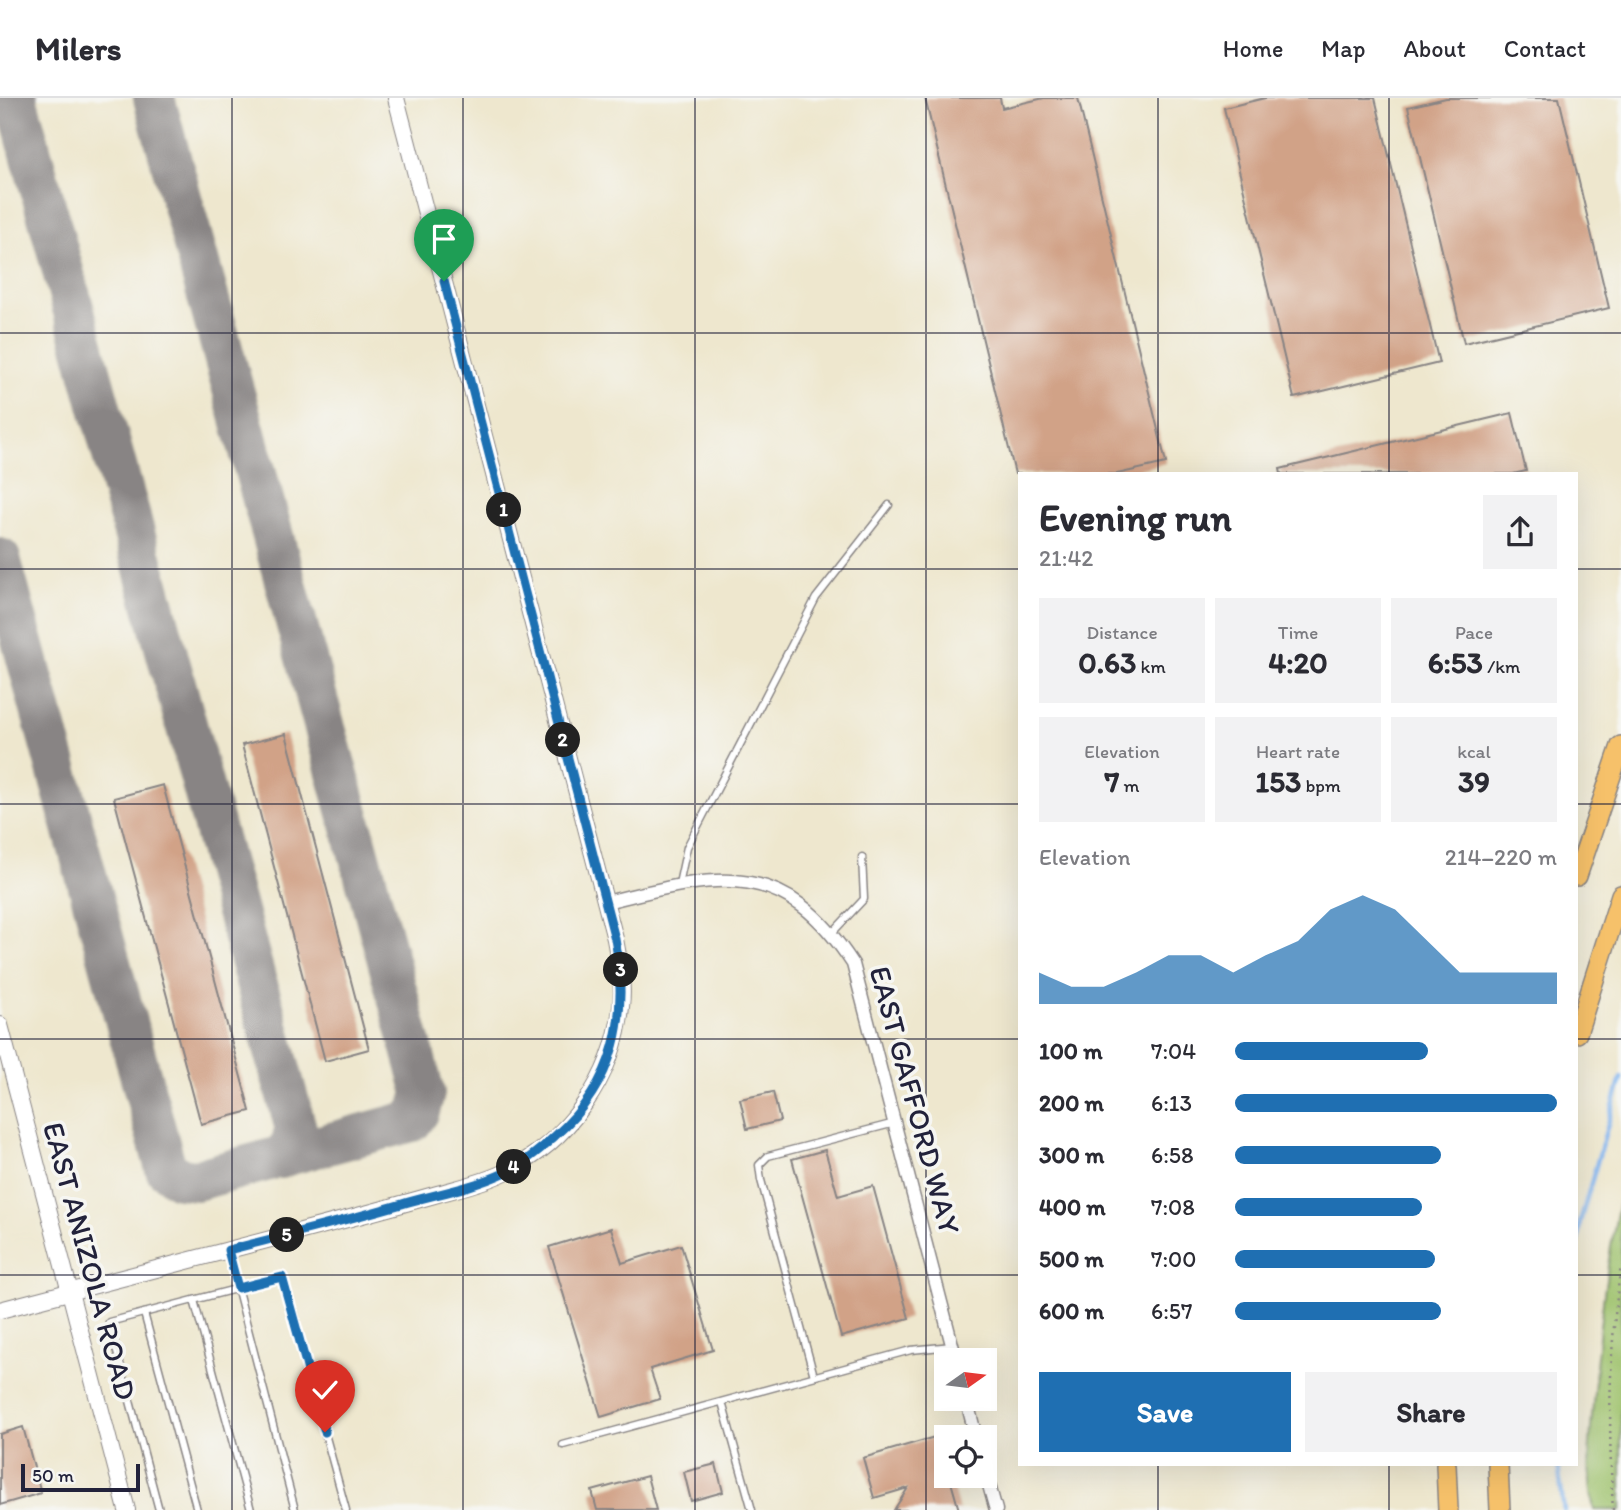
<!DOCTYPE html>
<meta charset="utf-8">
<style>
:root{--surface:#fff;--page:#f2f2f3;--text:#2b2b33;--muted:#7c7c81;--line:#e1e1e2;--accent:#1f6fb2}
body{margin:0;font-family:Itim,sans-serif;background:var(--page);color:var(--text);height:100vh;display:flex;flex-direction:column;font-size:26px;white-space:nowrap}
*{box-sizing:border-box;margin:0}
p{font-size:23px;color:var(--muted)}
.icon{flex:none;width:38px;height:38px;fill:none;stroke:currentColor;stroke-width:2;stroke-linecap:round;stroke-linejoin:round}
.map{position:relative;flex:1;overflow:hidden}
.details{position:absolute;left:1018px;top:374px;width:560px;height:994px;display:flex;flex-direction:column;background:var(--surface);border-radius:0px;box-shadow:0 7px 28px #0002}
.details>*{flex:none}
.needle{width:46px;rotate:76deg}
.buttons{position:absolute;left:934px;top:1250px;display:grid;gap:14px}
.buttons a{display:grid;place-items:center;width:63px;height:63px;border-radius:0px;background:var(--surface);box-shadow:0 7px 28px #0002;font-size:35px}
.scale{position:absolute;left:21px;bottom:18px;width:119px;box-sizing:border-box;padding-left:7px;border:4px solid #22223b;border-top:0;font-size:19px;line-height:24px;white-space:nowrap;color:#22223b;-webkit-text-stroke:5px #f6f6f2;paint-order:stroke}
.pin{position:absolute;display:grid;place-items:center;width:60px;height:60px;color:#fff;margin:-72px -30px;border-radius:50% 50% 50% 0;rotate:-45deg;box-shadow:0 0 7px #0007}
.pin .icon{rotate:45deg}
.km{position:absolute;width:35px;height:35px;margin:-18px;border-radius:50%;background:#222;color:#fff;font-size:19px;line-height:35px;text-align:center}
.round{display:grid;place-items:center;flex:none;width:74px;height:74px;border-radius:0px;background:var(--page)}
.overview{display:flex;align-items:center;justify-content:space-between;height:119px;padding:0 21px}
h1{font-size:38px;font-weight:700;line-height:52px}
.stats{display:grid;grid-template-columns:repeat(3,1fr);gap:10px;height:119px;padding:7px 21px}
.stats div{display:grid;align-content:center;border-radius:0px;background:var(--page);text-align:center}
.stats b{font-size:30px;font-weight:700}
.stats small{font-size:19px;font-weight:400}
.stats p{font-size:19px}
.chart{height:196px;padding:14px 21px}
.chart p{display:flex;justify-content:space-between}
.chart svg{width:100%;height:126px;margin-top:7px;fill:var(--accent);opacity:.7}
.action{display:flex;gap:14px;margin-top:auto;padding:14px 21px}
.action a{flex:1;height:80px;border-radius:0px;background:var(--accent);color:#fff;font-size:28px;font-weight:700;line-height:80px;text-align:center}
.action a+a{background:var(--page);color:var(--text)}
ul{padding:0 21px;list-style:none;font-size:23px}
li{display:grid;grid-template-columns:112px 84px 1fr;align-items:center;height:52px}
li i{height:18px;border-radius:9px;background:var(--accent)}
header{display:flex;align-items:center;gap:42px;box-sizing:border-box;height:98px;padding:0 35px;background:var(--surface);border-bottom:2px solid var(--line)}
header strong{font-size:33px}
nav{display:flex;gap:38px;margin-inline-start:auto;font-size:24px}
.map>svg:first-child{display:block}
.green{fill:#9dc16b;stroke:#607253;stroke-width:2}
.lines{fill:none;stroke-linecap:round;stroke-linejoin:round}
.stream{stroke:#82b5ef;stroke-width:4.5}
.taxiway{stroke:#888484;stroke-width:42}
.building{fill:#d1a287}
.service-casing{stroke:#888484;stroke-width:9}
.minor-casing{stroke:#888484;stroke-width:15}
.tertiary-casing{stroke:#888484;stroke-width:18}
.primary-casing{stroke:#888484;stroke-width:22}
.path{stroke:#888484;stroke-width:2.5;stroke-dasharray:2 5;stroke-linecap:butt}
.service{stroke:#fff;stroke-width:6}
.minor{stroke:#fff;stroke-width:12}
.tertiary{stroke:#fff;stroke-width:16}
.primary{stroke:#f6c16b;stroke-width:19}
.route-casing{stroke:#fff;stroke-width:14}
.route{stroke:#1f6fb2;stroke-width:9}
.grid{fill:none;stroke:#22223b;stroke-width:2;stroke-opacity:0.55}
.labels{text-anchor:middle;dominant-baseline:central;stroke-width:7;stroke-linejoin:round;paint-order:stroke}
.street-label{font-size:30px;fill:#22223b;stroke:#f6f6f2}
</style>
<header>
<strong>Milers</strong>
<nav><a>Home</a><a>Map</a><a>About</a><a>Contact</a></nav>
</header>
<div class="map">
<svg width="1621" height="1412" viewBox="0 0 1621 1412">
<rect width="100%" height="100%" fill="#f6f6f2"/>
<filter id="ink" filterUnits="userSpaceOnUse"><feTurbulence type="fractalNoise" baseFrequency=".0143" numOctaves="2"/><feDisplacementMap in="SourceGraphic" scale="14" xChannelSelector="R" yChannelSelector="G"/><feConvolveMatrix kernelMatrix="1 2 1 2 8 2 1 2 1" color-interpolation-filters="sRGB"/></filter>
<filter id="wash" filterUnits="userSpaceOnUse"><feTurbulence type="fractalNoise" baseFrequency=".00686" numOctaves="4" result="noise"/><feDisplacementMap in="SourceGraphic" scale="28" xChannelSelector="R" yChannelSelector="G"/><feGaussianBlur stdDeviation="1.57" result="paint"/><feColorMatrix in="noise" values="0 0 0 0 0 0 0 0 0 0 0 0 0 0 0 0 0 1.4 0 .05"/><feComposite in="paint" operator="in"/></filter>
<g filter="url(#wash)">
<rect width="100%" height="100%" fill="#eee7ce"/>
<path class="green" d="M1621 1096V1412H1594C1585 1373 1591 1333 1594 1294 1599 1227 1607 1161 1621 1096Z"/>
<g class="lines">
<g class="stream">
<path d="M1577 1149 1580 1124 1621 980"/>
<path d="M1558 1367 1564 1412"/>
</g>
<g class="taxiway">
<path d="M16 0 296 1031 291 1047 280 1060"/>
<path d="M0 461 166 1071 179 1080 196 1082 412 1023 419 1013 424 995 154 0"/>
</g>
</g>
<g id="blocks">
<g class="building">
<path d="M925 0H1000L1002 10 1044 0H1078L1166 365 1117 376H1015Z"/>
<path d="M1265 0H1375L1439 265 1294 300 1224 10Z"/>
<path d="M1446 0H1559L1609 210 1464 245 1408 9Z"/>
<path d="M1512 315 1526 373 1513 376H1281L1280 371Z"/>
<path d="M286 636 369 951 325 963 242 647Z"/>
<path d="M163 687 250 1013 201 1026 114 700Z"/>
<path d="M773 994 780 1023 747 1031 740 1001Z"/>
<path d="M825 1052 838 1098 873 1088 909 1220 841 1239 792 1061Z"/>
<path d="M611 1130 622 1165 681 1147 713 1252 650 1271 660 1301 601 1319 549 1149Z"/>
<path d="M23 1329 41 1395 0 1407V1336Z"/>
<path d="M938 1338 947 1377H949L959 1412H894L908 1390 874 1400 863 1360Z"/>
<path d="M716 1366 723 1394 691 1403 684 1374Z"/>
<path d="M647 1378 656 1412H597L592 1393Z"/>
</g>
</g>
</g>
<g filter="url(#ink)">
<use href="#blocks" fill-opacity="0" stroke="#888484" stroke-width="2"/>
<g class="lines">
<g class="service-casing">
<g id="service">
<path d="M679 786 687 749 816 500 889 407"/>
<path d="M832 835 864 801 862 759"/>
<path d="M228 1154 295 1412"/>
<path d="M194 1202 251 1412"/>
<path d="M144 1215 197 1412"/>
<path d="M814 1278 761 1082 759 1067 768 1058 895 1025"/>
<path d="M722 1304 752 1412"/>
<path d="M563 1347 911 1252 952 1248"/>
<path d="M159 1412 109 1224 282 1179 346 1412"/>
</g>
</g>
<g class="minor-casing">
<g id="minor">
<path d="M606 804C717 777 782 757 853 866L956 1262"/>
<path d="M966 1300 976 1339"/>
<path d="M985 1373 996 1412"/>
</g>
</g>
<g class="tertiary-casing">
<g id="tertiary">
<path d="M0 927 127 1412"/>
<path d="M0 1212C95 1187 191 1162 286 1137 336 1124 385 1111 434 1097 458 1090 483 1085 505 1074 568 1044 614 979 621 909 624 886 619 863 615 841L396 0"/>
</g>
</g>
<g class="primary-casing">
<g id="primary">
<path d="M1577 778 1621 648"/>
<path d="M1577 935 1621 797"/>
<path d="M1446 1367 1448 1412"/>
<path d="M1498 1367 1500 1412"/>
</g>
</g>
<path class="path" d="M1613 1412C1608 1330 1609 1249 1621 1168"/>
<use href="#service" class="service"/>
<use href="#minor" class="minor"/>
<use href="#tertiary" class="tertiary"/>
<use href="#primary" class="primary"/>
</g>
</g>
<g class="lines" filter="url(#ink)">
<g class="route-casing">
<path id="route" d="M325 1334 282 1179 238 1190 228 1152C286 1137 344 1123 402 1106 436 1096 472 1090 504 1075 523 1066 540 1052 555 1038 616 984 629 918 615 841L444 183"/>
</g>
<use href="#route" class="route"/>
</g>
<path class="grid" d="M232 0V1412M463 0V1412M695 0V1412M926 0V1412M1158 0V376M1389 0V376M0 235H1621M0 471H1020M1577 471H1621M0 706H1020M1577 706H1621M0 941H1020M1577 941H1621M0 1177H1020M1577 1177H1621M1158 1367V1412M1389 1367V1412"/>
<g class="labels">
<g class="street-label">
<text transform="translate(915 1002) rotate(75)">EAST GAFFORD WAY</text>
<text transform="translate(90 1163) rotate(75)">EAST ANIZOLA ROAD</text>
</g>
</g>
</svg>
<div class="buttons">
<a><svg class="needle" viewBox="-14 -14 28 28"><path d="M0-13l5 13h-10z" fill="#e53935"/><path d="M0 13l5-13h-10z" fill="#7c7c81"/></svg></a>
<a><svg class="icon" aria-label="locate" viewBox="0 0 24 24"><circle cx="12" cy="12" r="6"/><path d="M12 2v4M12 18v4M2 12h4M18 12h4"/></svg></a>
</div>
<div class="scale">50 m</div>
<div class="pin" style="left:444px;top:183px;background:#1e9e55"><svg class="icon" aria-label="arrive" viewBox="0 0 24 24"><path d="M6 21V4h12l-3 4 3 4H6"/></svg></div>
<div class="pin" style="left:325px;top:1334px;background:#d93025"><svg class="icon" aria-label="check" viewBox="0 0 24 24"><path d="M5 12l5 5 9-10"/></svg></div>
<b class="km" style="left:504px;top:412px">1</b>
<b class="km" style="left:563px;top:642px">2</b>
<b class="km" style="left:621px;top:872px">3</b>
<b class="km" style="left:514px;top:1069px">4</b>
<b class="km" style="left:287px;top:1137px">5</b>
<section class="details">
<div class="overview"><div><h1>Evening run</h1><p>21:42</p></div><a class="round"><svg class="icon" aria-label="share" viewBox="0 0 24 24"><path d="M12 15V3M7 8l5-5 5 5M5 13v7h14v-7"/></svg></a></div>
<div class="stats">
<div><p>Distance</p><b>0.63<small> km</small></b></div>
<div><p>Time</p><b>4:20</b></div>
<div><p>Pace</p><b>6:53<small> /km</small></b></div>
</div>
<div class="stats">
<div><p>Elevation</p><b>7<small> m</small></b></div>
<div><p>Heart rate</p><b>153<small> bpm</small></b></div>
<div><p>kcal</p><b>39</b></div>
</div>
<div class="chart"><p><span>Elevation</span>214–220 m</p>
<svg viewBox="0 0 160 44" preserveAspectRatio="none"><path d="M0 44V33L10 38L20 38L30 33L40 27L50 27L60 33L70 27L80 22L90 11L100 6L110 11L120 22L130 33L140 33L150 33L160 33V44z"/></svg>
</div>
<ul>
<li><b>100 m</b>7:04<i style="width:60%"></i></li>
<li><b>200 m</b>6:13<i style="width:100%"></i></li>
<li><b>300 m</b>6:58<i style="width:64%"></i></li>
<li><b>400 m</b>7:08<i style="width:58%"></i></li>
<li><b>500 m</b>7:00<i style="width:62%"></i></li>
<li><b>600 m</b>6:57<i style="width:64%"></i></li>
</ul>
<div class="action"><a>Save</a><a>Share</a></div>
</section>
</div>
